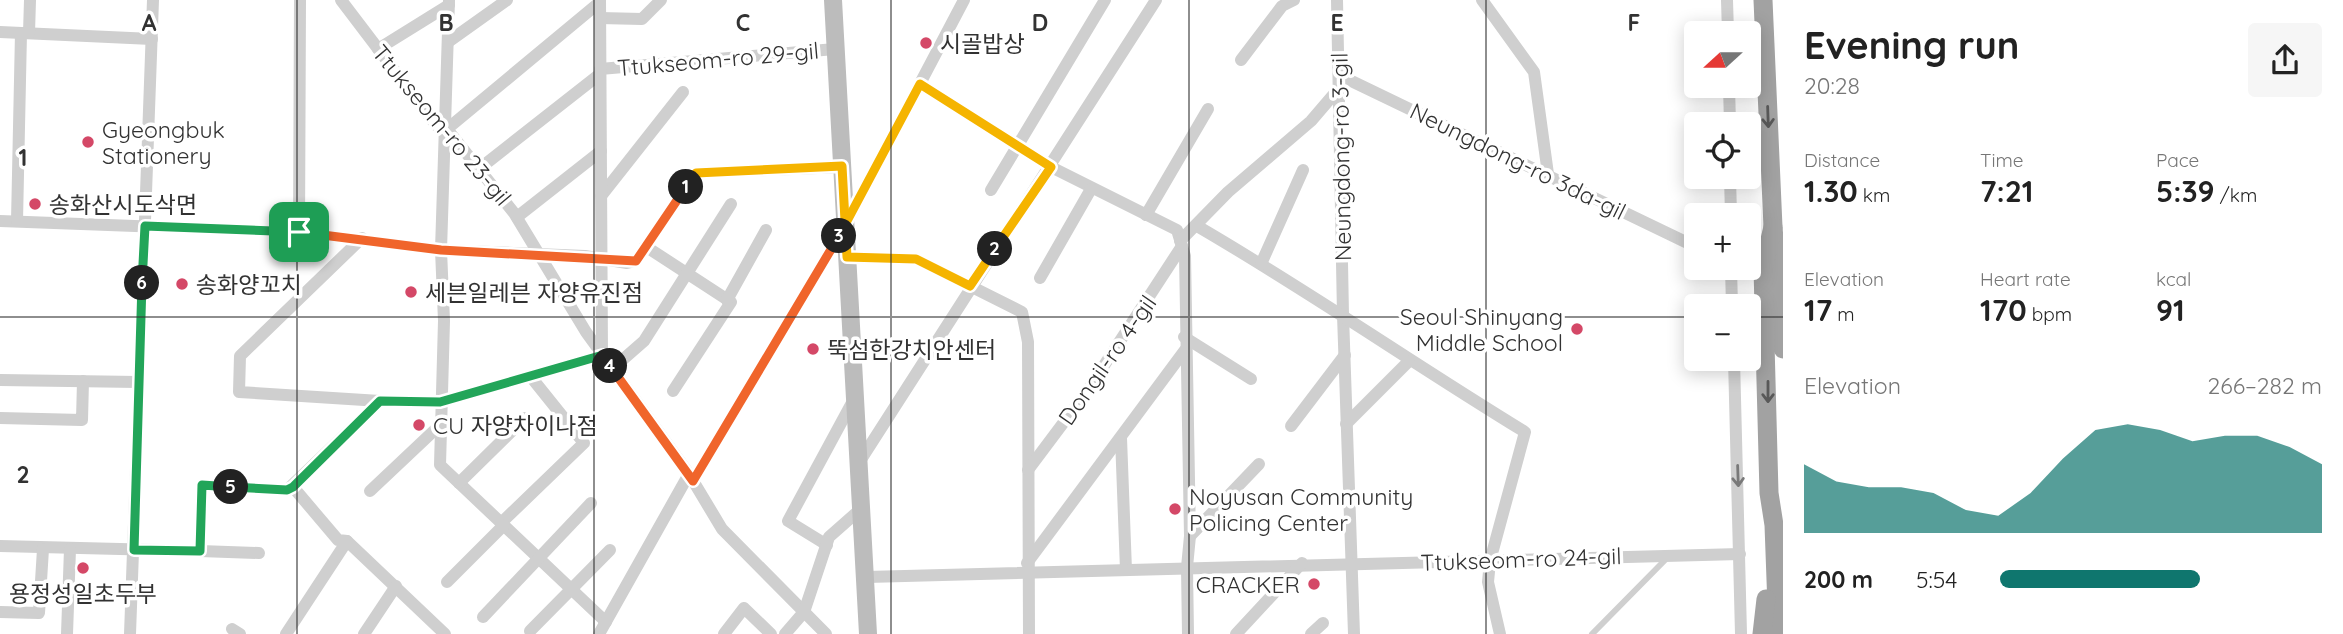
<!DOCTYPE html>
<meta charset="utf-8">
<style>
:root{--surface:#fff;--page:#f6f6f6;--text:#222;--muted:#767676;--accent:#0f766e}
body{margin:0;font-family:Quicksand,"Noto Sans KR",sans-serif;background:var(--page);color:var(--text);height:100vh;display:flex;flex-direction:column;font-size:26px;white-space:nowrap}
*{box-sizing:border-box;margin:0}
p{font-size:23px;color:var(--muted)}
.icon{flex:none;width:38px;height:38px;fill:none;stroke:currentColor;stroke-width:2;stroke-linecap:round;stroke-linejoin:round}
.map{position:relative;flex:1;overflow:hidden}
.sheet{display:flex;flex-direction:column;background:var(--surface);width:560px}
.sheet>*{flex:none}
.needle{width:46px;rotate:249deg}
.buttons{position:absolute;left:1684px;top:21px;display:grid;gap:14px}
.buttons a{display:grid;place-items:center;width:77px;height:77px;border-radius:7px;background:var(--surface);box-shadow:0 4px 18px #0003;font-size:35px}
.pin{position:absolute;display:grid;place-items:center;width:60px;height:60px;color:#fff;margin:-30px;border-radius:14px;box-shadow:0 4px 10px #0006}
.km{position:absolute;width:35px;height:35px;margin:-18px;border-radius:50%;background:#222;color:#fff;font-size:19px;line-height:35px;text-align:center}
.round{display:grid;place-items:center;flex:none;width:74px;height:74px;border-radius:7px;background:var(--page)}
.summary{display:flex;align-items:center;justify-content:space-between;height:119px;padding:0 21px}
h1{font-size:38px;font-weight:800;line-height:52px}
.metrics{display:grid;grid-template-columns:repeat(3,1fr);gap:10px;height:119px;padding:7px 21px}
.metrics div{display:grid;align-content:center}
.metrics b{font-size:30px;font-weight:800}
.metrics small{font-size:19px;font-weight:400}
.metrics p{font-size:19px}
.chart{height:196px;padding:14px 21px}
.chart p{display:flex;justify-content:space-between}
.chart svg{width:100%;height:126px;margin-top:7px;fill:var(--accent);opacity:.7}
ul{padding:0 21px;list-style:none;font-size:23px}
li{display:grid;grid-template-columns:112px 84px 1fr;align-items:center;height:52px}
li i{height:18px;border-radius:9px;background:var(--accent)}
main{display:flex;flex:1;min-height:0}
.map>svg:first-child{display:block}
.lines{fill:none;stroke-linecap:round;stroke-linejoin:round}
.service{stroke:#cfcfcf;stroke-width:6}
.minor{stroke:#cfcfcf;stroke-width:12}
.secondary{stroke:#bcbcbc;stroke-width:18}
.trunk{stroke:#a2a2a2;stroke-width:19}
.oneway{stroke:#595959}
.oneway2{stroke:#797979}
.split-1-casing{stroke:#fff;stroke-width:14}
.split-2-casing{stroke:#fff;stroke-width:14}
.split-3-casing{stroke:#fff;stroke-width:14}
.split-4-casing{stroke:#fff;stroke-width:14}
.split-5-casing{stroke:#fff;stroke-width:14}
.split-6-casing{stroke:#fff;stroke-width:14}
.split-7-casing{stroke:#fff;stroke-width:14}
.split-1{stroke:#f0652b;stroke-width:9}
.split-2{stroke:#f5b400;stroke-width:9}
.split-3{stroke:#f5b400;stroke-width:9}
.split-4{stroke:#f0652b;stroke-width:9}
.split-5{stroke:#22a559;stroke-width:9}
.split-6{stroke:#22a559;stroke-width:9}
.split-7{stroke:#22a559;stroke-width:9}
.grid{fill:none;stroke:#323232;stroke-width:2;stroke-opacity:0.55}
.poi-dot{fill:#d44867;stroke:#fff;stroke-width:2.5}
.labels{text-anchor:middle;dominant-baseline:central;stroke-width:7;stroke-linejoin:round;paint-order:stroke}
.poi-label{font-size:23px;fill:#323232;stroke:#fff;text-anchor:start}
.street-label{font-size:23px;fill:#323232;stroke:#fff}
.grid-label{font-size:23px;text-anchor:middle;font-weight:bold;fill:#323232;stroke:#fff;stroke-width:7;stroke-linejoin:round;paint-order:stroke}
</style>
<main>
<div class="map">
<svg width="1783" height="634" viewBox="0 0 1783 634">
<rect width="100%" height="100%" fill="#fff"/>
<g class="lines">
<path class="service" d="M1592 634 1667 558"/>
<g class="minor">
<path d="M341 0 436 125 447 129 514 213 586 332 689 474 722 529 826 634"/>
<path d="M449 0 441 250 444 321 440 465 606 622"/>
<path d="M1337 0 1343 315 1354 634"/>
<path d="M1482 0 1534 72 1548 174"/>
<path d="M1727 0 1728 33"/>
<path d="M600 18 642 19 661 0"/>
<path d="M0 32 152 39"/>
<path d="M29 33 30 0"/>
<path d="M448 42 507 0"/>
<path d="M378 49 449 5"/>
<path d="M1241 60 1282 6 1294 0"/>
<path d="M600 69 835 49"/>
<path d="M1341 76 1696 247"/>
<path d="M920 84 1051 167 1177 230 1185 256 1190 536 1187 567 1188 634"/>
<path d="M1729 86 1730 124"/>
<path d="M447 129 600 2"/>
<path d="M479 169 600 74"/>
<path d="M1730 177 1731 215"/>
<path d="M991 190 1105 0"/>
<path d="M601 196 683 92"/>
<path d="M1146 215 1208 109"/>
<path d="M517 217 601 151"/>
<path d="M0 221 299 232 441 250 585 256 627 263 636 261 696 173 842 167"/>
<path d="M17 221 21 33"/>
<path d="M1197 226C1309 291 1415 365 1525 432L1490 561 1488 582 1500 634"/>
<path d="M299 232 300 0"/>
<path d="M362 238 240 356 239 392 380 401 441 402 602 355 600 0"/>
<path d="M1180 241 1228 192 1311 121 1341 86"/>
<path d="M645 246 731 302 673 391"/>
<path d="M847 257 916 259 1022 312 1028 342 1029 634"/>
<path d="M1261 264 1303 170"/>
<path d="M1731 268 1732 306"/>
<path d="M1040 278 1091 189"/>
<path d="M727 300 766 230"/>
<path d="M1184 337 1251 379"/>
<path d="M1734 359 1741 634"/>
<path d="M612 369 644 341 731 204"/>
<path d="M0 380 138 382"/>
<path d="M0 418 82 420 83 381"/>
<path d="M1346 424 1409 361"/>
<path d="M1291 426 1345 355"/>
<path d="M1121 438 1126 570"/>
<path d="M860 461 1156 0"/>
<path d="M1028 470 1088 390 1182 246"/>
<path d="M693 481 845 226 964 0"/>
<path d="M459 483 525 418"/>
<path d="M370 491 440 425"/>
<path d="M501 523 584 443 531 377"/>
<path d="M1190 536 1259 464"/>
<path d="M347 541 445 634"/>
<path d="M827 545 788 521 854 399"/>
<path d="M0 546 200 551 202 485 287 490 380 401"/>
<path d="M200 551 259 553"/>
<path d="M1027 563 1185 350"/>
<path d="M867 577 1740 554"/>
<path d="M447 582 504 525"/>
<path d="M0 612 39 613 43 549"/>
<path d="M483 617 591 503"/>
<path d="M232 629 240 634"/>
<path d="M530 631 610 550"/>
<path d="M67 634 70 549"/>
<path d="M130 634 153 0"/>
<path d="M286 634 347 541 338 540 293 487"/>
<path d="M364 634 396 586"/>
<path d="M599 634 689 474"/>
<path d="M724 634 744 608 771 634"/>
<path d="M785 634 804 612 829 537 863 507"/>
<path d="M1236 634 1302 563"/>
<path d="M1311 634 1323 623"/>
</g>
<path class="secondary" d="M833 0 868 634"/>
<g class="trunk">
<path d="M1763 0 1773 227 1783 349"/>
<path d="M1773 227 1763 269 1769 493 1774 525 1778 634"/>
<path d="M1762 634 1766 599"/>
</g>
</g>
<defs><path id="oneway-shaft" d="M-6 0H5M1.5-3L5.5 0L1.5 3" fill="none" stroke-width="1.6" stroke-linecap="round" stroke-linejoin="round" transform="scale(1.75)"/></defs>
<g class="oneway">
<use href="#oneway-shaft" transform="translate(1768 117) rotate(88)"/>
<use href="#oneway-shaft" transform="translate(1768 392) rotate(90)"/>
</g>
<use class="oneway2" href="#oneway-shaft" transform="translate(1738 476) rotate(88)"/>
<g class="lines">
<g class="split-1-casing">
<path id="split-1" d="M299 232 441 250 636 261 686 187"/>
</g>
<g class="split-2-casing">
<path id="split-2" d="M686 187 696 173 842 166 847 257 916 259 970 286 995 249"/>
</g>
<g class="split-3-casing">
<path id="split-3" d="M839 236 920 84 1051 167 995 249"/>
</g>
<g class="split-4-casing">
<path id="split-4" d="M610 366 693 481 839 236"/>
</g>
<g class="split-5-casing">
<path id="split-5" d="M231 487 287 490 293 487 380 401 440 402 603 355 610 366"/>
</g>
<g class="split-6-casing">
<path id="split-6" d="M142 283 134 550 200 551 202 485 231 487"/>
</g>
<g class="split-7-casing">
<path id="split-7" d="M142 283 145 226 299 232"/>
</g>
<use href="#split-1" class="split-1"/>
<use href="#split-2" class="split-2"/>
<use href="#split-3" class="split-3"/>
<use href="#split-4" class="split-4"/>
<use href="#split-5" class="split-5"/>
<use href="#split-6" class="split-6"/>
<use href="#split-7" class="split-7"/>
</g>
<path class="grid" d="M297 0V634M594 0V634M891 0V634M1189 0V634M1486 0V634M0 317H1696M1748 317H1783"/>
<g class="poi-dot">
<circle cx="926" cy="43" r="7"/>
<circle cx="88" cy="142" r="7"/>
<circle cx="35" cy="204" r="7"/>
<circle cx="182" cy="284" r="7"/>
<circle cx="411" cy="292" r="7"/>
<circle cx="1577" cy="329" r="7"/>
<circle cx="813" cy="349" r="7"/>
<circle cx="419" cy="425" r="7"/>
<circle cx="1175" cy="509" r="7"/>
<circle cx="83" cy="568" r="7"/>
<circle cx="1314" cy="584" r="7"/>
</g>
<g class="labels">
<g class="poi-label">
<text x="940" y="43">시골밥상</text>
<text x="102" y="129">Gyeongbuk<tspan x="102" dy="26">Stationery</tspan></text>
<text x="49" y="204">송화산시도삭면</text>
<text x="196" y="284">송화양꼬치</text>
<text x="425" y="292">세븐일레븐 자양유진점</text>
<text x="1563" y="316" text-anchor="end">Seoul Shinyang<tspan x="1563" dy="26">Middle School</tspan></text>
<text x="827" y="349">뚝섬한강치안센터</text>
<text x="433" y="425">CU 자양차이나점</text>
<text x="1189" y="496">Noyusan Community<tspan x="1189" dy="26">Policing Center</tspan></text>
<text x="1300" y="584" text-anchor="end">CRACKER</text>
<text x="83" y="593" text-anchor="middle">용정성일초두부</text>
</g>
<g class="street-label">
<text transform="translate(718 59) rotate(-5)">Ttukseom-ro 29-gil</text>
<text transform="translate(442 125) rotate(50)">Ttukseom-ro 23-gil</text>
<text transform="translate(1341 157) rotate(-91)">Neungdong-ro 3-gil</text>
<text transform="translate(1518 161) rotate(26)">Neungdong-ro 3da-gil</text>
<text transform="translate(1107 360) rotate(-55)">Dongil-ro 4-gil</text>
<text transform="translate(1521 559) rotate(-2)">Ttukseom-ro 24-gil</text>
</g>
</g>
<g class="grid-label">
<text x="149" y="31">A</text>
<text x="446" y="31">B</text>
<text x="743" y="31">C</text>
<text x="1040" y="31">D</text>
<text x="1337" y="31">E</text>
<text x="1634" y="31">F</text>
<text x="23" y="166">1</text>
<text x="23" y="483">2</text>
</g>
</svg>
<div class="buttons">
<a><svg class="needle" viewBox="-14 -14 28 28"><path d="M0-13l5 13h-10z" fill="#e53935"/><path d="M0 13l5-13h-10z" fill="#767676"/></svg></a>
<a><svg class="icon" aria-label="locate" viewBox="0 0 24 24"><circle cx="12" cy="12" r="6"/><path d="M12 2v4M12 18v4M2 12h4M18 12h4"/></svg></a>
<a>+</a>
<a>−</a>
</div>
<div class="pin" style="left:299px;top:232px;background:#1e9e55"><svg class="icon" aria-label="arrive" viewBox="0 0 24 24"><path d="M6 21V4h12l-3 4 3 4H6"/></svg></div>
<b class="km" style="left:686px;top:187px">1</b>
<b class="km" style="left:995px;top:249px">2</b>
<b class="km" style="left:839px;top:236px">3</b>
<b class="km" style="left:610px;top:366px">4</b>
<b class="km" style="left:231px;top:487px">5</b>
<b class="km" style="left:142px;top:283px">6</b>
</div>
<section class="sheet">
<div class="summary"><div><h1>Evening run</h1><p>20:28</p></div><a class="round"><svg class="icon" aria-label="share" viewBox="0 0 24 24"><path d="M12 15V3M7 8l5-5 5 5M5 13v7h14v-7"/></svg></a></div>
<div class="metrics">
<div><p>Distance</p><b>1.30<small> km</small></b></div>
<div><p>Time</p><b>7:21</b></div>
<div><p>Pace</p><b>5:39<small> /km</small></b></div>
</div>
<div class="metrics">
<div><p>Elevation</p><b>17<small> m</small></b></div>
<div><p>Heart rate</p><b>170<small> bpm</small></b></div>
<div><p>kcal</p><b>91</b></div>
</div>
<div class="chart"><p><span>Elevation</span>266–282 m</p>
<svg viewBox="0 0 160 44" preserveAspectRatio="none"><path d="M0 44V20L10 26L20 28L30 28L40 30L50 36L60 38L70 30L80 18L90 8L100 6L110 8L120 12L130 10L140 10L150 14L160 20V44z"/></svg>
</div>
<ul>
<li><b>200 m</b>5:54<i style="width:62%"></i></li>
</ul>
</section>
</main>
